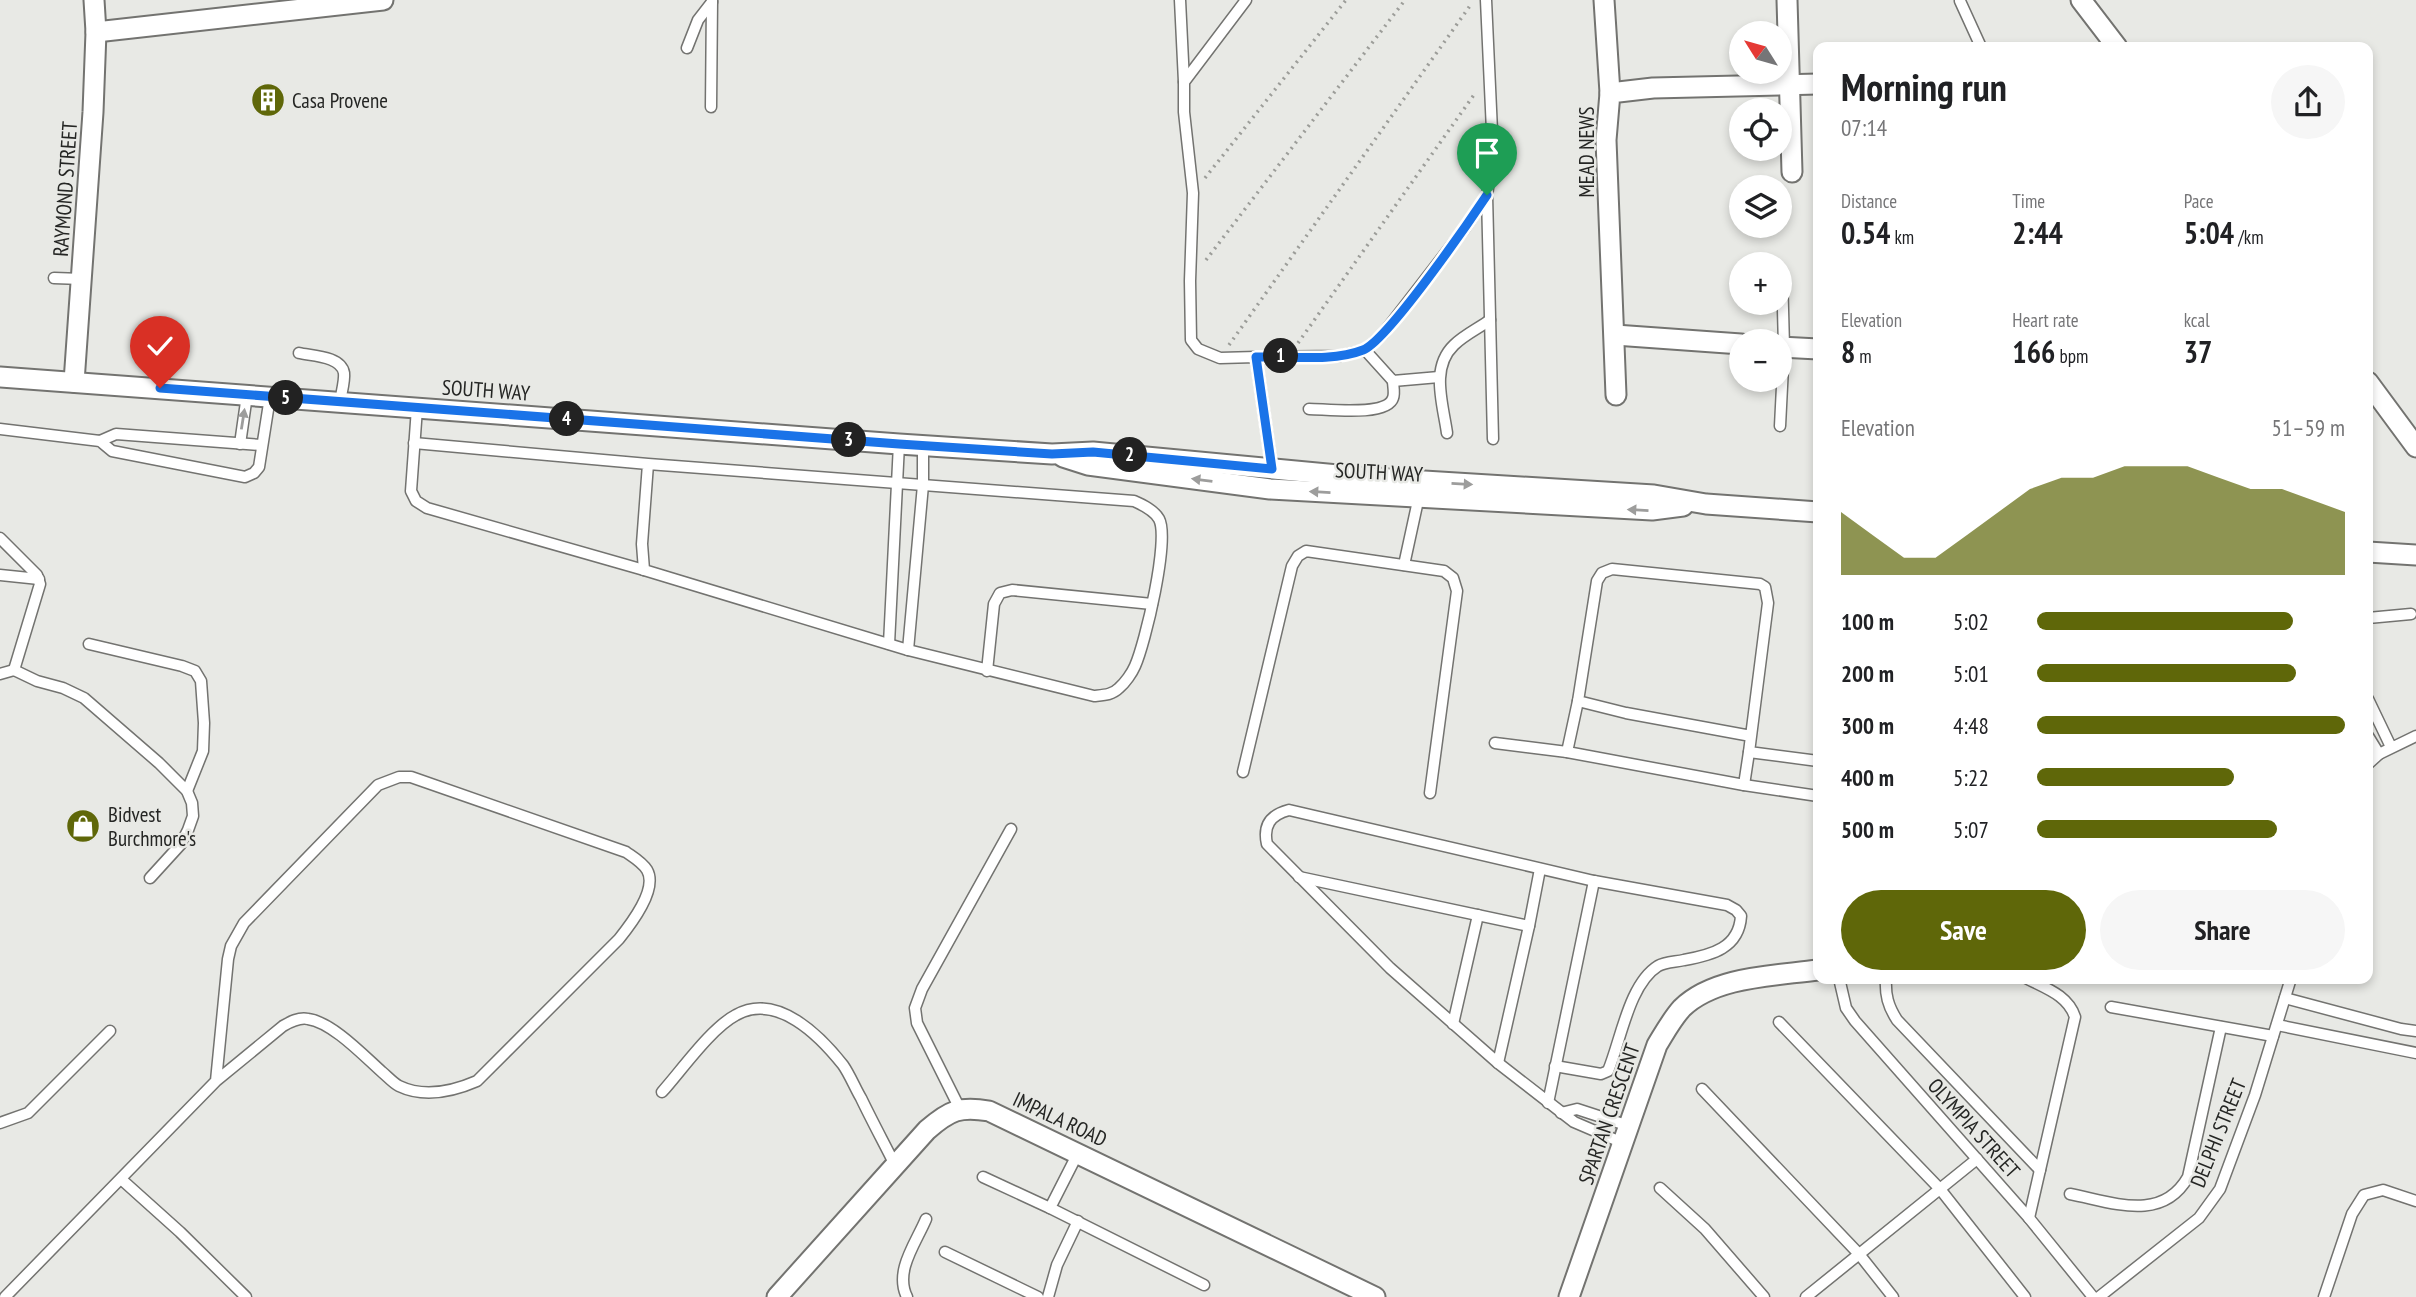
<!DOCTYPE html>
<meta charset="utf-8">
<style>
:root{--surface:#fff;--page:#f6f6f6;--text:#202124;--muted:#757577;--accent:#5f6709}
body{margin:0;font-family:"PT Sans Narrow",sans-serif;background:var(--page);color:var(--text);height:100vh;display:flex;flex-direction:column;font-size:26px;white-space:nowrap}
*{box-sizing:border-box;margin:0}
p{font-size:23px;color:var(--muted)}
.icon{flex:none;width:38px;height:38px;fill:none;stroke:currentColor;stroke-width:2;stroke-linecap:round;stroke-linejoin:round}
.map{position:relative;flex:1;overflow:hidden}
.side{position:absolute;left:1813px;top:42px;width:560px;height:942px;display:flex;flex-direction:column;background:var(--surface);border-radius:14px;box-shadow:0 4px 10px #0003}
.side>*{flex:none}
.needle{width:46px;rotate:307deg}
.fabs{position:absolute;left:1729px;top:21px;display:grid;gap:14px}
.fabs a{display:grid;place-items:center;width:63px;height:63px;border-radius:50%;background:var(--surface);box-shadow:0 4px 10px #0003;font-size:35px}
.pin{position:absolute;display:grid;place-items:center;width:60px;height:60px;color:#fff;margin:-72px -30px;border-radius:50% 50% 50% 0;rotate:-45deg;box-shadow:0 0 7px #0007}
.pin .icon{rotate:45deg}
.km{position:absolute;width:35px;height:35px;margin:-18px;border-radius:50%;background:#222;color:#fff;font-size:19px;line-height:35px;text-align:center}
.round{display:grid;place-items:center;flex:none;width:74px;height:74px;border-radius:37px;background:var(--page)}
.overview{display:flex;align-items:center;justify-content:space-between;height:119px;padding:0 28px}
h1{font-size:38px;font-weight:700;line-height:52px}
.stats{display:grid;grid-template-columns:repeat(3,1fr);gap:10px;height:119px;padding:7px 28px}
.stats div{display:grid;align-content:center}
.stats b{font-size:30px;font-weight:700}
.stats small{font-size:19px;font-weight:400}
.stats p{font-size:19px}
.chart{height:196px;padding:14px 28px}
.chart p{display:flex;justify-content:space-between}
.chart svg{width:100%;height:126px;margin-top:7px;fill:var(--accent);opacity:.7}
.cta{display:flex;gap:14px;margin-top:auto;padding:14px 28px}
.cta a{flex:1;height:80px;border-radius:42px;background:var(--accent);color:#fff;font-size:28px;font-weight:700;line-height:80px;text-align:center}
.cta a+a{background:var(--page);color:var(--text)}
ul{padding:0 28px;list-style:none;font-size:23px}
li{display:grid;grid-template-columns:112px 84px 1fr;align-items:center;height:52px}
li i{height:18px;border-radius:9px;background:var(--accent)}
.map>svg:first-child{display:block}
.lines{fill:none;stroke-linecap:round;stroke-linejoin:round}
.service-casing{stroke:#737370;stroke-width:13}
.minor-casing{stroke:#737370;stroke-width:23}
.path{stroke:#9c9d99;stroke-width:3.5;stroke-dasharray:2 5;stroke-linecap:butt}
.service{stroke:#fff;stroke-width:10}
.minor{stroke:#fff;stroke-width:19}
.oneway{fill:#9d9d9c}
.route-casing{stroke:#fff;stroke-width:14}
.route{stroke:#1a73e8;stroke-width:9}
.labels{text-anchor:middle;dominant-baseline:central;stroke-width:5;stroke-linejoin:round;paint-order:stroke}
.poi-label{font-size:21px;fill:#252624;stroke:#e8e9e5;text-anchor:start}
.street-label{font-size:21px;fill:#252624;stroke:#e8e9e5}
</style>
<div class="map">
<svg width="2416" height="1297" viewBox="0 0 2416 1297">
<rect width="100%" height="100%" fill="#e8e9e5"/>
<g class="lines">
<g class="service-casing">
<g id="service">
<path d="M1180 0 1184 82"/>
<path d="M1246 0 1184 82V112L1193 193 1190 281 1191 340 1198 349 1220 358 1256 357 1272 469"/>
<path d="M1960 1 1981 47"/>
<path d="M687 48 698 20 712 2"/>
<path d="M711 107 712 0"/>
<path d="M1487 195 1493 439"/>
<path d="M54 278 82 279"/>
<path d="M1365 350 1393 381 1439 377"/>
<path d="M299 353C312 356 341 356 344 373 345 381 341 394 340 402"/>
<path d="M1256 357 1340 356 1365 350 1383 334 1465 228 1487 195 1493 153 1486 0"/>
<path d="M417 408 411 491 416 501 427 508 644 570"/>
<path d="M1309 409C1326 409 1387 417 1393 398 1395 393 1393 386 1393 381"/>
<path d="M1780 426 1784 347 1782 273"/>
<path d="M0 429 100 441 112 451 245 477 254 473 259 467 270 397"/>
<path d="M1447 433C1443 404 1430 368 1454 345 1464 335 1479 328 1490 320"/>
<path d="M100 441 116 434 261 445"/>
<path d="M414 443 648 464 1134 501C1143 505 1154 510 1159 519 1170 539 1145 644 1135 666 1132 673 1125 683 1119 688 1112 695 1104 695 1094 696L908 650 644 570 642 544 648 464"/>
<path d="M240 444 247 395"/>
<path d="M0 538 37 575 40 584 14 670"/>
<path d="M1404 565 1419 496"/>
<path d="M0 575 39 579"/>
<path d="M2368 618 2411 614"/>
<path d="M89 644 182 666 195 671 201 681 204 723 203 751 187 791"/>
<path d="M889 644 899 444"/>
<path d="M908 650 923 485V445"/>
<path d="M987 671 994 604 1000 593 1012 590 1152 604"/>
<path d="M0 674 14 670 37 681 63 688 84 698 159 763 187 791 192 803 193 816 188 830 181 844 150 878"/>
<path d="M2368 699 2391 747"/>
<path d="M1751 736 1626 713 1578 701 1597 581 1602 573 1612 569 1760 584 1765 587 1768 603 1749 752 1818 761"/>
<path d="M2368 736 2379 754"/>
<path d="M1495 743 1567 752 1744 785 1749 752"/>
<path d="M1567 752 1578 701"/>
<path d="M2368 764 2379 754 2416 736"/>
<path d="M1243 772 1292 566 1298 556 1306 551 1444 571 1453 578 1457 591 1430 793"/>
<path d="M1744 785 1818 796"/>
<path d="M1299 877 1529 926 1540 869"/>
<path d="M1839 978 1846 1008 1855 1021 2029 1218 2093 1297"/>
<path d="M1886 978C1885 995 1888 1006 1897 1020L2040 1170"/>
<path d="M2026 978C2045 988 2068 995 2075 1017L2029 1218"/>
<path d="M2285 998 2401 1029 2416 1031"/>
<path d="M2111 1007 2273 1036"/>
<path d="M1779 1022 1940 1189 2025 1297"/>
<path d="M1453 1024 1478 915"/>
<path d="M2277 1025 2416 1053"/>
<path d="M1498 1063 1529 926"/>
<path d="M1555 1066 1601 1074 1608 1071C1621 1040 1629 984 1658 966 1665 962 1675 962 1684 960 1712 955 1739 948 1741 916L1736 910 1727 905 1594 881 1289 810C1270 815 1263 826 1267 844L1390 968 1498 1063 1574 1122 1623 1143"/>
<path d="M1702 1089 1859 1254 1893 1297"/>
<path d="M662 1092C681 1071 711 1028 736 1015 777 992 820 1036 843 1065 850 1075 855 1088 861 1098 872 1121 884 1143 895 1165"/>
<path d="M1548 1103 1594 881"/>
<path d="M960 1109 917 1023 915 1008 922 989 1011 829"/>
<path d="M1561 1113 1577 1109 1629 1126"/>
<path d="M0 1123 28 1113 110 1031"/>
<path d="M1078 1153 1050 1208 1204 1285"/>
<path d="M983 1177 1050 1208"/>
<path d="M121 1179 180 1232 246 1297"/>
<path d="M1660 1188 1705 1229 1764 1297"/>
<path d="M2070 1194C2112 1202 2162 1223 2188 1177L2221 1027"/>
<path d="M945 1252 1038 1297"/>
<path d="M5 1297 216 1081 283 1026C290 1022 299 1017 308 1019 332 1022 364 1056 382 1072 387 1076 393 1083 399 1086 424 1098 454 1091 477 1081L619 939C631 924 658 889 647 870 642 862 633 857 626 852L411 777H399L378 785 244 923 231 946 228 959 216 1081"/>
<path d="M907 1297C894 1271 916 1243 926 1219"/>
<path d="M1048 1297 1057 1265 1078 1221"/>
<path d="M1806 1297 1977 1159"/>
<path d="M2099 1297 2199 1218 2220 1189 2255 1095 2291 978"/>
<path d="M2324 1297 2352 1214 2364 1195 2383 1190 2416 1201"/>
</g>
</g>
<g class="minor-casing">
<g id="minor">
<path d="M1604 0 1610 93"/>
<path d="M1787 0 1792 172"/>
<path d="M2081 0 2117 47"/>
<path d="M96 32 383 0"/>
<path d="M1615 335 1741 344"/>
<path d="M1780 347 1818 349"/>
<path d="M0 377 899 444 1052 454 1093 452 1359 477 1654 495 1706 504 1818 512"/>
<path d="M74 382 93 112 96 32 94 0"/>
<path d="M2368 382 2416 447"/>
<path d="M1616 395 1606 140 1610 93 1653 88 1818 84"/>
<path d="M1063 457 1088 465 1270 489 1652 510 1683 506"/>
<path d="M2368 552 2416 555"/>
<path d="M777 1297 927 1130C950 1110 960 1106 989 1111L1375 1297"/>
<path d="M1569 1297 1657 1045C1665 1032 1672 1019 1682 1008 1715 976 1775 976 1818 970"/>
</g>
</g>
<g class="path">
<path d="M1205 178 1346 0"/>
<path d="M1206 260 1405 0"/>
<path d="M1298 343 1476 92"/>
<path d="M1229 345 1472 3"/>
</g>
<use href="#service" class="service"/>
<use href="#minor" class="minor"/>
</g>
<defs><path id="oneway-solid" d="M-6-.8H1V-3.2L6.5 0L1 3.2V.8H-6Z" transform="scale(1.75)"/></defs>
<g class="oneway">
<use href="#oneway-solid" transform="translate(243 419) rotate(-81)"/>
<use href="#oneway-solid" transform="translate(1202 480) rotate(-173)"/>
<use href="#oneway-solid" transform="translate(1462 484) rotate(3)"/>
<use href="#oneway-solid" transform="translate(1320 492) rotate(-177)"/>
<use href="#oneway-solid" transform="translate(1638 510) rotate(-177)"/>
</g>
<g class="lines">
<g class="route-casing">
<path id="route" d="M160 388 899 444 1052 454 1093 452 1272 469 1256 357C1288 356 1333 362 1363 350 1387 341 1469 222 1487 195"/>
</g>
<use href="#route" class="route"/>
</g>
<defs>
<g id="building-disc" transform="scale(1.75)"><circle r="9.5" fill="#5f6709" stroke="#e8e9e5"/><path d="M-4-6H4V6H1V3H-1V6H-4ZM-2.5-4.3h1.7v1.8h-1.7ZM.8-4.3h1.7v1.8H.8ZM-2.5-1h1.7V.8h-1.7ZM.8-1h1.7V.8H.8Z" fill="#fff"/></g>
<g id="shop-disc" transform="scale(1.75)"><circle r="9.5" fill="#5f6709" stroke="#e8e9e5"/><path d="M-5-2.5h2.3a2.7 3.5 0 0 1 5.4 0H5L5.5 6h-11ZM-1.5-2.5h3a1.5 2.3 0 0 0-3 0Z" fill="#fff"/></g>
</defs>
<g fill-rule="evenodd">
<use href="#building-disc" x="268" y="100"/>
<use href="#shop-disc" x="83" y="826"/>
</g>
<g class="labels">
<g class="poi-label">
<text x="292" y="100">Casa Provene</text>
<text x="108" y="814">Bidvest<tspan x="108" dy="24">Burchmore's</tspan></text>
</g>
<g class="street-label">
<text transform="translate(1586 152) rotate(-90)">MEAD NEWS</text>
<text transform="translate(65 189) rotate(-86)">RAYMOND STREET</text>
<text transform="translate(486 390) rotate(4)">SOUTH WAY</text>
<text transform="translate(1379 472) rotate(3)">SOUTH WAY</text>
<text transform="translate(1609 1114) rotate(-71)">SPARTAN CRESCENT</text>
<text transform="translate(1060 1119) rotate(25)">IMPALA ROAD</text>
<text transform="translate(1974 1128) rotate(48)">OLYMPIA STREET</text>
<text transform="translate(2218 1133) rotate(-68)">DELPHI STREET</text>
</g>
</g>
</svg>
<div class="fabs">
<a><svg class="needle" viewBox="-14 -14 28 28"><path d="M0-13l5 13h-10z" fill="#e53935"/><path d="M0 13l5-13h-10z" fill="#757577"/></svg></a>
<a><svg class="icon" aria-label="locate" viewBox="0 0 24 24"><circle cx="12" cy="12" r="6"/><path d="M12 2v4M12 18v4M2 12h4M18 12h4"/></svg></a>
<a><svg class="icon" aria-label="layers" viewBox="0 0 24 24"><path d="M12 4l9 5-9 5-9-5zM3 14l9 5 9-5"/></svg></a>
<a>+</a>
<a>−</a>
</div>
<div class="pin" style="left:1487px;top:195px;background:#1e9e55"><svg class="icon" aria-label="arrive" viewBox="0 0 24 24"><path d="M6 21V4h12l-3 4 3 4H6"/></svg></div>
<div class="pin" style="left:160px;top:388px;background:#d93025"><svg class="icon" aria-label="check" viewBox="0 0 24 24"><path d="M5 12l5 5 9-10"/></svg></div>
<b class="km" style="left:1281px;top:356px">1</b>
<b class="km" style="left:1130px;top:455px">2</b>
<b class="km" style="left:849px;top:440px">3</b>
<b class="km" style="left:567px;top:419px">4</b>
<b class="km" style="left:286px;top:398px">5</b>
<section class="side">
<div class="overview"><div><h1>Morning run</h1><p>07:14</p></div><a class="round"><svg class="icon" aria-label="share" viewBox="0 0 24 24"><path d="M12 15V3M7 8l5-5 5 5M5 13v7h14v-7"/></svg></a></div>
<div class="stats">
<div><p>Distance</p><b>0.54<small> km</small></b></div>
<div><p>Time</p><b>2:44</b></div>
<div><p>Pace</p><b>5:04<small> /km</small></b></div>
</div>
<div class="stats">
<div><p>Elevation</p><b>8<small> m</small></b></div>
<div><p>Heart rate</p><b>166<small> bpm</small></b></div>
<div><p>kcal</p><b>37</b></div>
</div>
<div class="chart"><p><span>Elevation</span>51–59 m</p>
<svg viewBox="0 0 160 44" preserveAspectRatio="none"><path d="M0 44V22L10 30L20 38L30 38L40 30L50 22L60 14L70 10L80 10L90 6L100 6L110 6L120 10L130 14L140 14L150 18L160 22V44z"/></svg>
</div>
<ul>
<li><b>100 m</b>5:02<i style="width:83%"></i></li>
<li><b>200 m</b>5:01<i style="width:84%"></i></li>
<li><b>300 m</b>4:48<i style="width:100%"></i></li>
<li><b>400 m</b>5:22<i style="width:64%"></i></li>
<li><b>500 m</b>5:07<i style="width:78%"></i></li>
</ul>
<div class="cta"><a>Save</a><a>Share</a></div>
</section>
</div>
